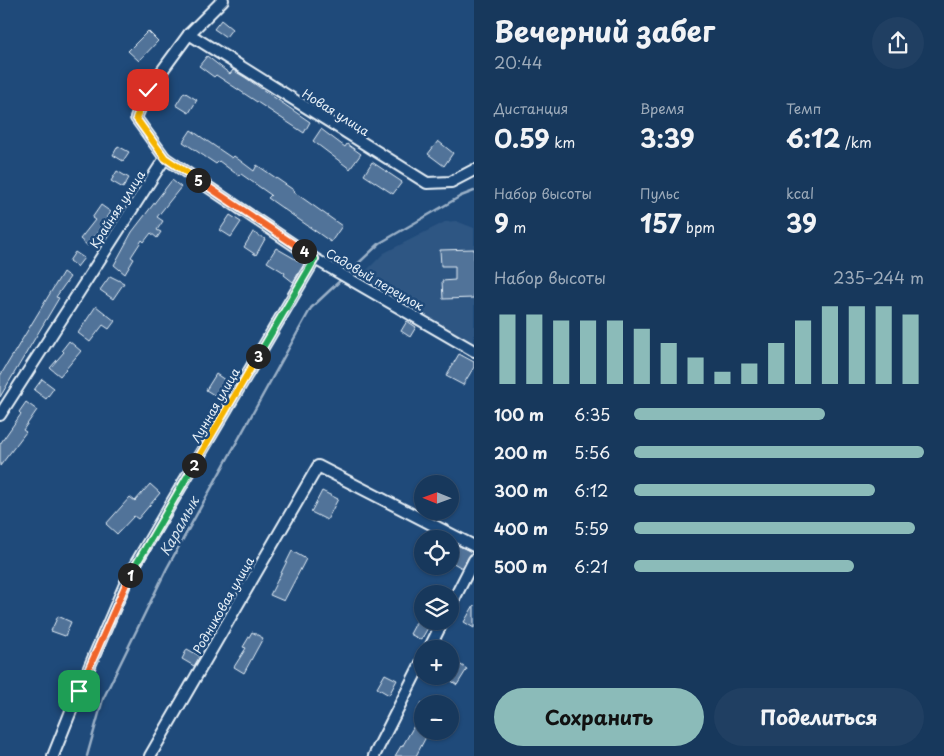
<!DOCTYPE html>
<html lang="ru">
<meta charset="utf-8">
<style>
:root{--surface:#17385c;--page:#203f62;--text:#f1f3f6;--muted:#9eacbb;--line:#365272;--accent:#8bbbb9}
body{margin:0;font-family:"Playpen Sans",sans-serif;background:var(--page);color:var(--text);height:100vh;display:flex;flex-direction:column;font-size:19px;white-space:nowrap}
*{box-sizing:border-box;margin:0}
p{font-size:16px;color:var(--muted)}
.icon{flex:none;width:28px;height:28px;fill:none;stroke:currentColor;stroke-width:2;stroke-linecap:round;stroke-linejoin:round}
.map{position:relative;flex:1;overflow:hidden}
.side{display:flex;flex-direction:column;background:var(--surface);width:470px}
.side>*{flex:none}
.needle{width:32px;rotate:271deg}
.controls{position:absolute;left:414px;top:475px;display:grid;gap:10px}
.controls a{display:grid;place-items:center;width:45px;height:45px;border-radius:50%;background:var(--surface);box-shadow:0 1px 4px #0004,0 0 0 1px var(--line);font-size:25px}
.pin{position:absolute;display:grid;place-items:center;width:42px;height:42px;color:#fff;margin:-21px;border-radius:10px;box-shadow:0 2px 8px #0006}
.km{position:absolute;width:25px;height:25px;margin:-12px;border-radius:50%;background:#222;color:#fff;font-size:14px;line-height:25px;text-align:center}
.round{display:grid;place-items:center;flex:none;width:52px;height:52px;border-radius:26px;background:var(--page)}
.summary{display:flex;align-items:center;justify-content:space-between;height:85px;padding:0 20px}
h1{font-size:28px;font-weight:700;line-height:38px}
.figures{display:grid;grid-template-columns:repeat(3,1fr);gap:8px;height:85px;padding:5px 20px}
.figures div{display:grid;align-content:center}
.figures b{font-size:25px;font-weight:700}
.figures small{font-size:14px;font-weight:400}
.figures p{font-size:14px}
.chart{height:140px;padding:10px 20px}
.chart p{display:flex;justify-content:space-between}
.chart svg{width:100%;height:90px;margin-top:5px;stroke:var(--accent);stroke-width:6}
.button{display:flex;gap:10px;margin-top:auto;padding:10px 20px}
.button a{flex:1;height:58px;border-radius:30px;background:var(--accent);color:#111;font-size:20px;font-weight:700;line-height:58px;text-align:center}
.button a+a{background:var(--page);color:var(--text)}
ul{padding:0 20px;list-style:none;font-size:16px}
li{display:grid;grid-template-columns:80px 60px 1fr;align-items:center;height:38px}
li i{height:12px;border-radius:6px;background:var(--accent)}
main{display:flex;flex:1;min-height:0}
.map>svg:first-child{display:block}
.built{fill:#2e5683}
.lines{fill:none;stroke-linecap:round;stroke-linejoin:round}
.stream{stroke:#9ab0c7;stroke-width:2.5}
.building{fill:#517399;stroke:#e8f1f8}
.minor-casing{stroke:#e8f1f8;stroke-width:14}
.minor{stroke:#1f4a7a;stroke-width:10}
.split-1-casing{stroke:#fff;stroke-width:10}
.split-2-casing{stroke:#fff;stroke-width:10}
.split-3-casing{stroke:#fff;stroke-width:10}
.split-4-casing{stroke:#fff;stroke-width:10}
.split-5-casing{stroke:#fff;stroke-width:10}
.split-6-casing{stroke:#fff;stroke-width:10}
.split-1{stroke:#f0652b;stroke-width:6}
.split-2{stroke:#22a559;stroke-width:6}
.split-3{stroke:#f5b400;stroke-width:6}
.split-4{stroke:#22a559;stroke-width:6}
.split-5{stroke:#f0652b;stroke-width:6}
.split-6{stroke:#f5b400;stroke-width:6}
.labels{text-anchor:middle;dominant-baseline:central;stroke-width:5;stroke-linejoin:round;paint-order:stroke}
.street-label{font-size:12px;fill:#e8f1f8;stroke:#1f4a7a}
.water-label{font-size:14px;font-style:italic;fill:#d4e1ec;stroke:#1f4a7a}
</style>
<main>
<div class="map">
<svg width="474" height="756" viewBox="0 0 474 756">
<rect width="100%" height="100%" fill="#1f4a7a"/>
<filter id="ink" filterUnits="userSpaceOnUse"><feTurbulence type="fractalNoise" baseFrequency=".02" numOctaves="2"/><feDisplacementMap in="SourceGraphic" scale="10" xChannelSelector="R" yChannelSelector="G"/><feConvolveMatrix kernelMatrix="1 2 1 2 8 2 1 2 1" color-interpolation-filters="sRGB"/></filter>
<g filter="url(#ink)">
<path class="built" d="M456 221 474 228V345L359 278 384 253 445 222Z"/>
<g class="lines">
<g class="stream">
<path d="M347 274 380 243 461 196 474 191"/>
<path d="M87 756 103 699 167 568 311 308 343 278"/>
</g>
</g>
<g class="building">
<path d="M221 20 232 29 226 37 214 29Z"/>
<path d="M148 31 158 41 139 61 128 51Z"/>
<path d="M207 56 230 74 233 70 246 78 310 122 304 133 216 75 214 77 199 66Z"/>
<path d="M184 92 197 100 189 113 176 105Z"/>
<path d="M321 129 345 147 347 144 361 154 350 169 313 141Z"/>
<path d="M191 130 232 158 234 156 254 171 257 165 295 191 294 192 342 226 331 242 268 198 271 195 241 174 239 176 219 161 216 164 183 142Z"/>
<path d="M438 141 453 153 444 166 428 154Z"/>
<path d="M118 146 129 152 123 161 113 155Z"/>
<path d="M372 162 402 182 393 194 364 175Z"/>
<path d="M117 171 129 178 123 188 111 181Z"/>
<path d="M172 180 181 187 157 217 163 221 157 230 161 232 157 238 151 233 144 242 142 240 131 257 134 259 125 274 114 265 132 232Z"/>
<path d="M101 205 111 212 88 246 80 239 95 220 92 218Z"/>
<path d="M230 215 241 222 231 237 220 230Z"/>
<path d="M253 232 265 239 256 255 244 247Z"/>
<path d="M276 248 304 264 293 282 284 275 285 273 267 262Z"/>
<path d="M474 249V298L443 299 442 281 455 280V266H441L440 250Z"/>
<path d="M75 252 84 258 77 267 69 261Z"/>
<path d="M63 272 70 277 56 297 59 298 0 397V376Z"/>
<path d="M110 276 124 283 113 299 100 290Z"/>
<path d="M96 306 115 321 109 329 103 325 90 342 78 333Z"/>
<path d="M407 321 416 327 410 337 401 331Z"/>
<path d="M69 341 81 351 60 376 50 368 64 352 62 350Z"/>
<path d="M459 354 474 362V367L463 385 446 376Z"/>
<path d="M216 374 231 384 222 400 206 390Z"/>
<path d="M42 379 54 388 46 399 34 390Z"/>
<path d="M26 402 37 410 23 430 26 432 0 466V444L21 414 19 412Z"/>
<path d="M150 484 160 493 138 519 134 516 117 534 106 524 130 497 135 501Z"/>
<path d="M322 491 338 499 327 520 311 512Z"/>
<path d="M457 545 472 552 462 568 450 561V557Z"/>
<path d="M292 551 306 559 284 601 270 595Z"/>
<path d="M474 605V628L464 622Z"/>
<path d="M58 616 71 622 65 636 51 631Z"/>
<path d="M418 619 429 626 421 640 410 634Z"/>
<path d="M252 632 263 638 244 673 234 667 246 648 243 647Z"/>
<path d="M187 649 200 656 194 666 182 659Z"/>
<path d="M450 658 467 669 457 685 450 680Z"/>
<path d="M385 674 397 680 389 695 377 688Z"/>
<path d="M422 702V732L427 735 416 756H395L401 746 402 747 419 717 415 714Z"/>
</g>
<g class="lines">
<g class="minor-casing">
<g id="minor">
<path d="M189 34 427 183 451 182 474 170"/>
<path d="M165 158 315 259 474 351"/>
<path d="M0 415 165 158 136 118 148 90 189 34 223 0"/>
<path d="M450 607 474 560"/>
<path d="M429 649 443 621"/>
<path d="M53 756 79 691 129 575 315 259"/>
<path d="M150 756 318 466 474 546"/>
<path d="M374 756 422 661"/>
</g>
</g>
<use href="#minor" class="minor"/>
</g>
</g>
<g class="lines" filter="url(#ink)">
<g class="split-1-casing">
<path id="split-1" d="M79 691 130 575"/>
</g>
<g class="split-2-casing">
<path id="split-2" d="M130 575 194 465"/>
</g>
<g class="split-3-casing">
<path id="split-3" d="M194 465 258 356"/>
</g>
<g class="split-4-casing">
<path id="split-4" d="M258 356 315 259 304 251"/>
</g>
<g class="split-5-casing">
<path id="split-5" d="M198 180 304 251"/>
</g>
<g class="split-6-casing">
<path id="split-6" d="M148 90 136 118 165 158 198 180"/>
</g>
<use href="#split-1" class="split-1"/>
<use href="#split-2" class="split-2"/>
<use href="#split-3" class="split-3"/>
<use href="#split-4" class="split-4"/>
<use href="#split-5" class="split-5"/>
<use href="#split-6" class="split-6"/>
</g>
<g class="labels">
<g class="street-label">
<text transform="translate(336 112) rotate(32)">Новая улица</text>
<text transform="translate(117 209) rotate(-57)">Крайняя улица</text>
<text transform="translate(375 279) rotate(30)">Садовый переулок</text>
<text transform="translate(215 405) rotate(-60)">Лунная улица</text>
<text transform="translate(223 605) rotate(-60)">Родниковая улица</text>
</g>
<g class="water-label">
<text transform="translate(179 526) rotate(-61)">Карамык</text>
</g>
</g>
</svg>
<div class="controls">
<a><svg class="needle" viewBox="-14 -14 28 28"><path d="M0-13l5 13h-10z" fill="#e53935"/><path d="M0 13l5-13h-10z" fill="#9eacbb"/></svg></a>
<a><svg class="icon" aria-label="locate" viewBox="0 0 24 24"><circle cx="12" cy="12" r="6"/><path d="M12 2v4M12 18v4M2 12h4M18 12h4"/></svg></a>
<a><svg class="icon" aria-label="layers" viewBox="0 0 24 24"><path d="M12 4l9 5-9 5-9-5zM3 14l9 5 9-5"/></svg></a>
<a>+</a>
<a>−</a>
</div>
<div class="pin" style="left:79px;top:691px;background:#1e9e55"><svg class="icon" aria-label="arrive" viewBox="0 0 24 24"><path d="M6 21V4h12l-3 4 3 4H6"/></svg></div>
<div class="pin" style="left:148px;top:90px;background:#d93025"><svg class="icon" aria-label="check" viewBox="0 0 24 24"><path d="M5 12l5 5 9-10"/></svg></div>
<b class="km" style="left:130px;top:575px">1</b>
<b class="km" style="left:194px;top:465px">2</b>
<b class="km" style="left:258px;top:356px">3</b>
<b class="km" style="left:304px;top:251px">4</b>
<b class="km" style="left:198px;top:180px">5</b>
</div>
<section class="side">
<div class="summary"><div><h1>Вечерний забег</h1><p>20:44</p></div><a class="round"><svg class="icon" aria-label="share" viewBox="0 0 24 24"><path d="M12 15V3M7 8l5-5 5 5M5 13v7h14v-7"/></svg></a></div>
<div class="figures">
<div><p>Дистанция</p><b>0.59<small> km</small></b></div>
<div><p>Время</p><b>3:39</b></div>
<div><p>Темп</p><b>6:12<small> /km</small></b></div>
</div>
<div class="figures">
<div><p>Набор высоты</p><b>9<small> m</small></b></div>
<div><p>Пульс</p><b>157<small> bpm</small></b></div>
<div><p>kcal</p><b>39</b></div>
</div>
<div class="chart"><p><span>Набор высоты</span>235–244 m</p>
<svg viewBox="0 0 160 44" preserveAspectRatio="none"><path d="M5 44V10M15 44V10M25 44V13M35 44V13M45 44V13M55 44V17M65 44V24M75 44V31M85 44V38M95 44V34M105 44V24M115 44V13M125 44V6M135 44V6M145 44V6M155 44V10"/></svg>
</div>
<ul>
<li><b>100 m</b>6:35<i style="width:66%"></i></li>
<li><b>200 m</b>5:56<i style="width:100%"></i></li>
<li><b>300 m</b>6:12<i style="width:83%"></i></li>
<li><b>400 m</b>5:59<i style="width:97%"></i></li>
<li><b>500 m</b>6:21<i style="width:76%"></i></li>
</ul>
<div class="button"><a>Сохранить</a><a>Поделиться</a></div>
</section>
</main>
